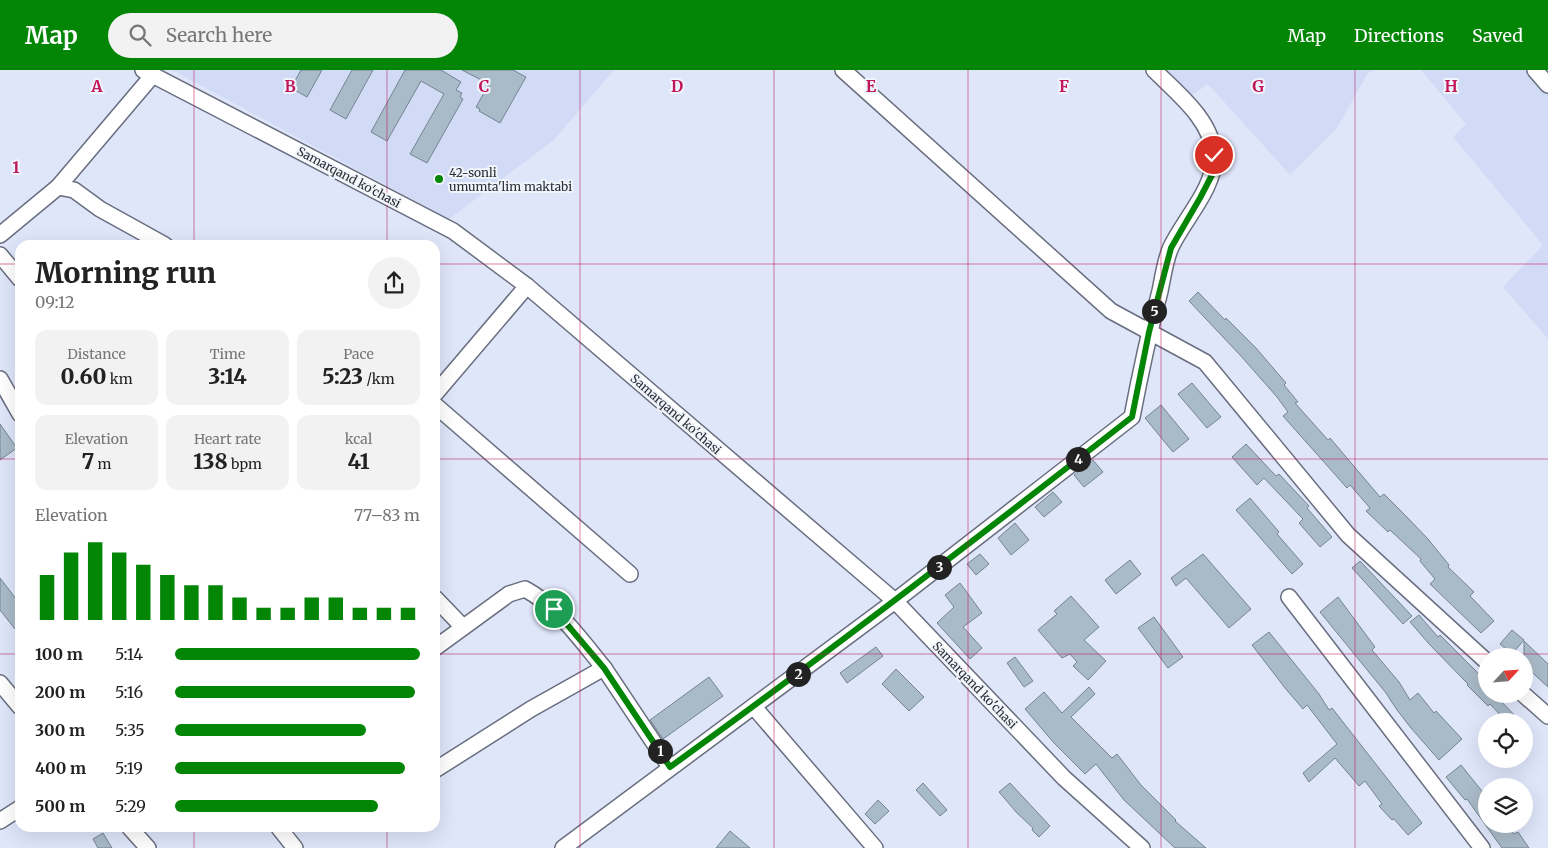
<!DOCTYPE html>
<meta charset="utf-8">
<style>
:root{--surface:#fff;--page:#f2f2f2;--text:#222;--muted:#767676;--accent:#038506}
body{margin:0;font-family:Merriweather,serif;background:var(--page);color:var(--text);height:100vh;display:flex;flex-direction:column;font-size:19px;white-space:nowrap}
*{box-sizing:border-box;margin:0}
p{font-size:16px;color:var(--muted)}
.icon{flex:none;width:28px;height:28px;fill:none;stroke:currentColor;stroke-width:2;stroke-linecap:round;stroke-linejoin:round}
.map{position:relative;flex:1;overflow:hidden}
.side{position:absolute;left:15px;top:170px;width:425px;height:592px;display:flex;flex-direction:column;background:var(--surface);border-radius:15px;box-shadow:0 5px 20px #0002}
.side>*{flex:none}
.needle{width:32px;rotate:64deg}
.controls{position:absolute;left:1478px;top:578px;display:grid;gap:10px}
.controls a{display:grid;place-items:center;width:55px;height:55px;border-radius:50%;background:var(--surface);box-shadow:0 5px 20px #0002;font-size:25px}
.pin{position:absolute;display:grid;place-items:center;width:42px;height:42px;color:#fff;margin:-21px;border:2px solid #fff;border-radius:50%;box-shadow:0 1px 5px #0007}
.km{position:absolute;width:25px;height:25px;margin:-12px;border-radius:50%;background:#222;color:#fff;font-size:14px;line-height:25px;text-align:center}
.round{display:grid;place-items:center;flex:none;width:52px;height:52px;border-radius:26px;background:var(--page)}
.overview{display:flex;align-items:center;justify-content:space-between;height:85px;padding:0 20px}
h1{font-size:28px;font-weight:800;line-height:38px}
.stats{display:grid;grid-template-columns:repeat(3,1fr);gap:8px;height:85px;padding:5px 20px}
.stats div{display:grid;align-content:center;border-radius:12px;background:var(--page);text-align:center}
.stats b{font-size:21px;font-weight:800}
.stats small{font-size:14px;font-weight:400}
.stats p{font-size:14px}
.chart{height:140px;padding:10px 20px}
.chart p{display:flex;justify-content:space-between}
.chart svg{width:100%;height:90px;margin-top:5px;stroke:var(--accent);stroke-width:6}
ul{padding:0 20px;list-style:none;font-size:16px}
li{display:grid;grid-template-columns:80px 60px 1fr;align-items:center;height:38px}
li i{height:12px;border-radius:6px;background:var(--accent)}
header{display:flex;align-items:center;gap:30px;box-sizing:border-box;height:70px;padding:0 25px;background:var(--accent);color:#fff}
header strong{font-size:24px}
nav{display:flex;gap:28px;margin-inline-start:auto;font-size:18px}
.search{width:350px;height:45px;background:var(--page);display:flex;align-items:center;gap:12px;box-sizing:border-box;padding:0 18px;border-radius:28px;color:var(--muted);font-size:19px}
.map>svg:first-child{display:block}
.built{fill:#d2dbf5}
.building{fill:#a9bac8;stroke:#748491}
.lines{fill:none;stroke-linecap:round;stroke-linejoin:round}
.minor-casing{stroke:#686e7f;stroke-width:18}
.minor{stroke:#fff;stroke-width:15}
.route-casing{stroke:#fff;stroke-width:10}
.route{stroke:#038506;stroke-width:6}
.grid{fill:none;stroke:#c2185b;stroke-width:1;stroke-opacity:0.55}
.poi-dot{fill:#038506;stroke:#f0f4fb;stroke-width:2}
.labels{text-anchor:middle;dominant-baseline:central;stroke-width:4;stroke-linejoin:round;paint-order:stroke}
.poi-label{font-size:12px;fill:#2b2e35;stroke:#f0f4fb;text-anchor:start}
.street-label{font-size:12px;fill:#2b2e35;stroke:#f0f4fb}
.grid-label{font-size:16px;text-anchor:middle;font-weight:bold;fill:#c2185b;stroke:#f0f4fb;stroke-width:4;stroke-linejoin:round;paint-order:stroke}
</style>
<header>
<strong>Map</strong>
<div class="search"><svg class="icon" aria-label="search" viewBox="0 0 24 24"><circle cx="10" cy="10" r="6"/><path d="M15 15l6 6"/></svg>Search here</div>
<nav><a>Map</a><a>Directions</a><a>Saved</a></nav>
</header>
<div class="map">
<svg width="1548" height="778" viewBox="0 0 1548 778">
<rect width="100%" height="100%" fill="#dfe6fa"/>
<g class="built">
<path d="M172 0H614L554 70 449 149Z"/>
<path d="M1168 0H1374L1368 3 1337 58 1290 105 1208 14 1191 26Z"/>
<path d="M1421 0H1528L1548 24V269L1503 217 1543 175 1453 67 1466 54Z"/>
</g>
<g class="building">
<path d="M301 0H322L307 27 291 18Z"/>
<path d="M352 0H373L346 49 330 40Z"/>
<path d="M405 0H441L461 12 456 20 462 23 460 27 463 29 427 93 410 84 444 24 421 11 387 71 371 62Z"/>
<path d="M462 0H513L526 7 500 53 479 41 480 39 476 37 489 14Z"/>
<path d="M1198 222 1225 250 1226 248 1256 278 1286 313 1284 315 1298 332 1295 333 1328 370 1330 368 1380 427 1384 424 1405 445 1428 469 1449 495 1448 497 1474 522 1470 526 1494 551 1481 563 1430 514 1435 509 1420 491 1421 489 1390 460 1388 462 1366 441 1370 438 1350 415 1347 418 1283 346 1288 342 1277 327 1240 285 1189 231Z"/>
<path d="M1192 313 1221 347 1207 358 1178 324Z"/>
<path d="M1161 335 1189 369 1173 382 1145 348Z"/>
<path d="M0 354 17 378 0 390Z"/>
<path d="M1246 374 1276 406 1279 404 1309 436 1307 438 1332 467 1320 477 1299 453 1303 449 1264 408 1257 415 1232 387Z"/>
<path d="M1093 390 1103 402 1084 417 1074 405Z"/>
<path d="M1053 422 1062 432 1044 447 1035 437Z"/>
<path d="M1250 428 1279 462 1277 464 1303 494 1292 504 1236 440Z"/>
<path d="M1015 453 1029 470 1011 485 998 468Z"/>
<path d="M980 484 989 494 976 505 967 494Z"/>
<path d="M1203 484 1251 539 1229 558 1186 508 1176 516 1171 508Z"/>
<path d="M1130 490 1141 504 1116 524 1105 510Z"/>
<path d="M1360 491 1412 546 1403 554 1352 498Z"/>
<path d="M0 508 20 534V555L15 559 0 540Z"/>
<path d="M960 513 982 543 963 557 982 578 970 589 937 553 954 537 945 525Z"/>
<path d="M1071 526 1099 557 1084 570 1106 591 1088 610 1073 596 1077 592 1070 584 1062 588 1038 560 1057 544 1054 541Z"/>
<path d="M1338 527 1375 577 1372 580 1399 612 1410 630 1418 623 1434 643 1436 641 1462 669 1439 690 1411 658 1397 640 1386 623 1320 542Z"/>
<path d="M1419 545 1438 567 1440 565 1486 611V624H1501L1497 627 1520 651H1506L1490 634 1488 636 1467 615 1468 614 1430 575 1410 552Z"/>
<path d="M1154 547 1183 587 1168 598 1138 558Z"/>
<path d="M1512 560 1524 570 1512 584 1500 574Z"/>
<path d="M1269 562 1319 624 1329 640 1332 638 1422 753 1408 765 1394 749 1392 750 1379 736 1382 734 1365 711 1359 716 1335 688 1309 712 1303 703 1337 674 1307 635 1303 639 1285 618 1252 575Z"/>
<path d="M1524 571 1548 594V617L1524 595Z"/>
<path d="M876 577 883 586 847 613 840 603Z"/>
<path d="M1015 587 1033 611 1024 617 1007 593Z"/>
<path d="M896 599 924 627 909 641 882 614Z"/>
<path d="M709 607 723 626 663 669 650 650Z"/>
<path d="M1089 617 1095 624 1071 647 1112 688 1117 684 1141 715 1176 750 1175 751 1206 778H1175L1124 730 1096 694 1085 704 1054 673 1025 639 1044 622 1062 643Z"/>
<path d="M1461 695 1486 726V754H1506L1514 764 1518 762 1529 778H1502L1467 729 1465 730 1446 707Z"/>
<path d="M923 713 947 740 940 746 916 720Z"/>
<path d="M1010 713 1050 756 1039 767 1032 760 1033 758 1017 743 999 722Z"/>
<path d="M878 730 889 741 875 754 865 744Z"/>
<path d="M730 761 750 778H716Z"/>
<path d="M103 763 112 778H98L93 769Z"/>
</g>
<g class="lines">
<g class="minor-casing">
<g id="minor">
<path d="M143 0 453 161 527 216 895 531 1064 708 1142 778"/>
<path d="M843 0 1111 241 1205 292 1348 465 1486 591"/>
<path d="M1535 0 1548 15"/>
<path d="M153 5 58 117 74 120 100 139 165 175"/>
<path d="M0 165 58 117"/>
<path d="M0 185 20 209"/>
<path d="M0 309 20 344"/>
<path d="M435 324 527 216"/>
<path d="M435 335 630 504"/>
<path d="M1289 527 1482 778"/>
<path d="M435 528 463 557"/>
<path d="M435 578 509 524 525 519C558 537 580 569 604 598L531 639 435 700"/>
<path d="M604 598 670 697"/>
<path d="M0 613 20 637"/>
<path d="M1523 624 1548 646"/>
<path d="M754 637 875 778"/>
<path d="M0 751 20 738"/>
<path d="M130 758 148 778"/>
<path d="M279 758 295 778"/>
<path d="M563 778 895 531 1132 347C1140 305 1149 263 1160 221 1163 207 1165 190 1171 177 1184 149 1216 117 1214 85 1212 50 1177 23 1154 0"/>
</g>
</g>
<use href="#minor" class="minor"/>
</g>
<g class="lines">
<g class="route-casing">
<path id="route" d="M554 539 604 598 670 697C827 584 980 466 1132 347L1149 262 1171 178 1200 128 1212 105 1214 85"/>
</g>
<use href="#route" class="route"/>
</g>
<path class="grid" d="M194 0V175M387 0V175M580 0V778M774 0V778M968 0V778M1161 0V778M1355 0V778M0 194H20M435 194H1548M0 389H20M435 389H1548M0 584H20M435 584H1548M194 758V778M387 758V778"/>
<circle class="poi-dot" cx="439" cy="109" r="5"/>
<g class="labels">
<g class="poi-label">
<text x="449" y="102">42-sonli<tspan x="449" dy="14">umumta'lim maktabi</tspan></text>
</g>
<g class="street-label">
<text transform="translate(349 107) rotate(28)">Samarqand ko'chasi</text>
<text transform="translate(676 344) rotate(41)">Samarqand ko'chasi</text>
<text transform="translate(975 615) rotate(46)">Samarqand ko'chasi</text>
</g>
</g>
<g class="grid-label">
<text x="97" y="22">A</text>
<text x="290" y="22">B</text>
<text x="484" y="22">C</text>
<text x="677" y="22">D</text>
<text x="871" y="22">E</text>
<text x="1064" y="22">F</text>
<text x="1258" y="22">G</text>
<text x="1451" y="22">H</text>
<text x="16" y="103">1</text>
</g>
</svg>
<div class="controls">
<a><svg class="needle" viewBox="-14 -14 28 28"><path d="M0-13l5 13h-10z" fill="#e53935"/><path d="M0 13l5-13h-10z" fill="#767676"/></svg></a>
<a><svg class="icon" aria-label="locate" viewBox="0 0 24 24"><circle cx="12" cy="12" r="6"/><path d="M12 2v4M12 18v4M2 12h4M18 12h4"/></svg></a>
<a><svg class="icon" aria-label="layers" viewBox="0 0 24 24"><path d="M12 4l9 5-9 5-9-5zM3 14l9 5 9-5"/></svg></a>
</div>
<div class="pin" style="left:554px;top:539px;background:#1e9e55"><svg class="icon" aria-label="arrive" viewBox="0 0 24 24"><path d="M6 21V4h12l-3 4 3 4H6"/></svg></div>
<div class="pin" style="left:1214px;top:85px;background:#d93025"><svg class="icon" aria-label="check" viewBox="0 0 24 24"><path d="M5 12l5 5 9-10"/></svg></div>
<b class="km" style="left:660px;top:681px">1</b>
<b class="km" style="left:798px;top:604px">2</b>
<b class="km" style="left:939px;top:497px">3</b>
<b class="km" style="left:1078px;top:389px">4</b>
<b class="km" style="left:1154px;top:241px">5</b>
<section class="side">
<div class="overview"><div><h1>Morning run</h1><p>09:12</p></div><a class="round"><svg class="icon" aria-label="share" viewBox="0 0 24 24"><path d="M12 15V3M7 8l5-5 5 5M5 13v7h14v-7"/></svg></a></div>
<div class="stats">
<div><p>Distance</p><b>0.60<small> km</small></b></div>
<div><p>Time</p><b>3:14</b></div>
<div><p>Pace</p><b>5:23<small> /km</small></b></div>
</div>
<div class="stats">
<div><p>Elevation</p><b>7<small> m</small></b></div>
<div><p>Heart rate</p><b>138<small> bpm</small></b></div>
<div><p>kcal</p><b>41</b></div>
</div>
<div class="chart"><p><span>Elevation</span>77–83 m</p>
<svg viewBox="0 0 160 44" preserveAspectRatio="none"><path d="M5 44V22M15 44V11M25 44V6M35 44V11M45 44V17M55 44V22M65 44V27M75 44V27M85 44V33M95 44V38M105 44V38M115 44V33M125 44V33M135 44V38M145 44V38M155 44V38"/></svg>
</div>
<ul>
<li><b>100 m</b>5:14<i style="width:100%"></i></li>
<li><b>200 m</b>5:16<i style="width:98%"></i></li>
<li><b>300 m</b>5:35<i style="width:78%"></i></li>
<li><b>400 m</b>5:19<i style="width:94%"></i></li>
<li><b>500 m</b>5:29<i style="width:83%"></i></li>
</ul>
</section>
</div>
